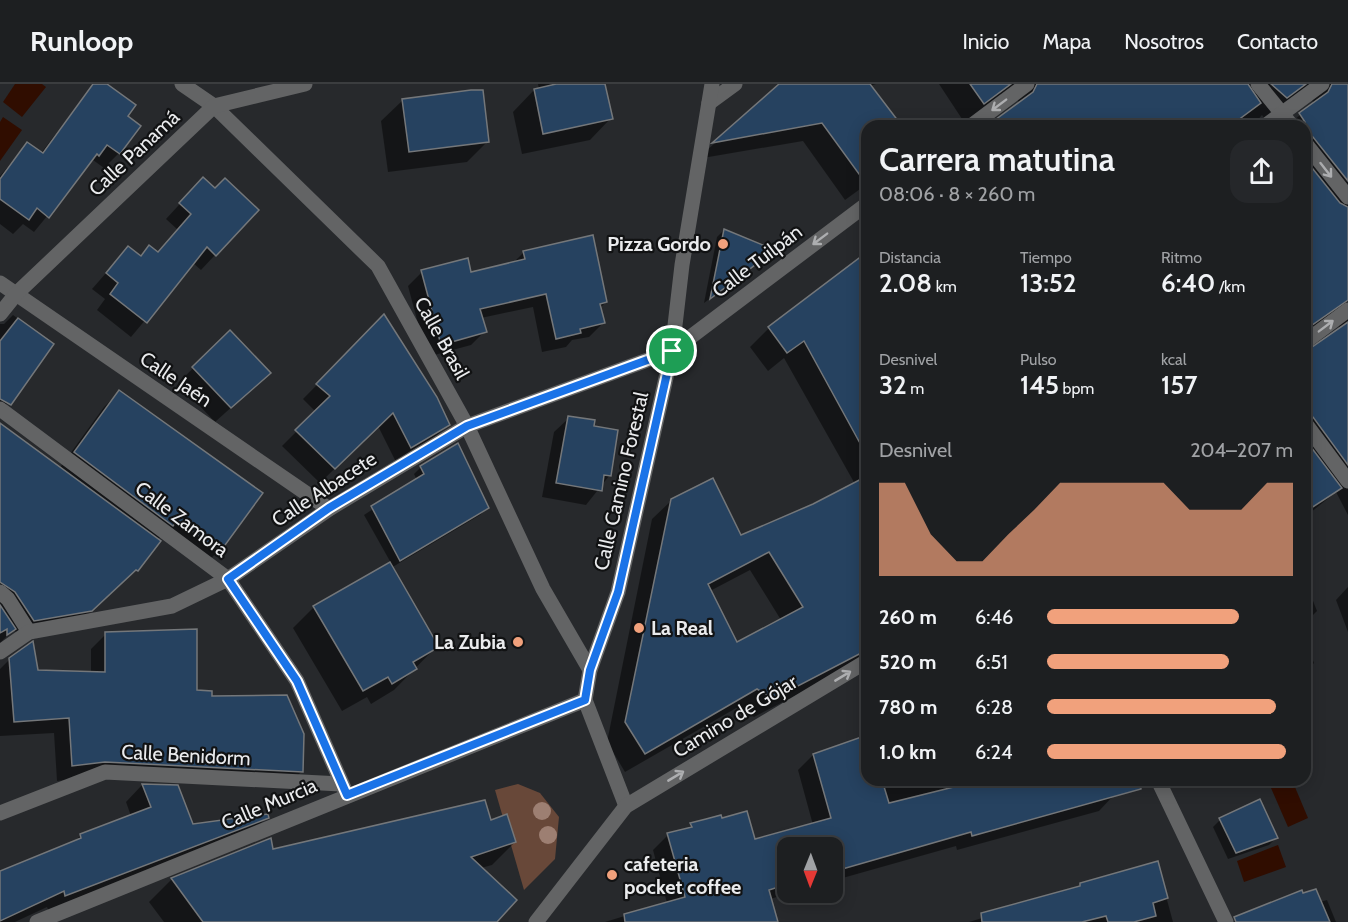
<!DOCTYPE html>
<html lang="es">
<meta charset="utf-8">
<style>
:root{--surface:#1d1f21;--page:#25272a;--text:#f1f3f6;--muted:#a0a2a5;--line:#3b3d3f;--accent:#f1a17c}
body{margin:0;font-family:Cabin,sans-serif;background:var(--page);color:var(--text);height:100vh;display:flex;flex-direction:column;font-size:22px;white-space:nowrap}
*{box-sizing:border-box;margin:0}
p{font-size:20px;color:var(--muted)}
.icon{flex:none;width:33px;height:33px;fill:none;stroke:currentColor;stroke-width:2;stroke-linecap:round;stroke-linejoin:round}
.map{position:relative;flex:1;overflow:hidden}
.drawer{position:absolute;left:861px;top:36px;width:450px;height:666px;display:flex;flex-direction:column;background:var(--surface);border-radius:18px;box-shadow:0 3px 15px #0003,0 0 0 2px var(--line)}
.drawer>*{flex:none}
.needle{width:39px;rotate:181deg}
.tools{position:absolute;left:777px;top:753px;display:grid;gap:12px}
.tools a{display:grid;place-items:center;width:66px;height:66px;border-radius:12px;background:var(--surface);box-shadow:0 3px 15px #0003,0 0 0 2px var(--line);font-size:30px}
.pin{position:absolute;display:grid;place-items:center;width:51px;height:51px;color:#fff;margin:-26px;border:3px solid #fff;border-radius:50%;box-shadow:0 2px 6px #0007}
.round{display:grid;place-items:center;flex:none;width:63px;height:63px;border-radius:18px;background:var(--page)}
.head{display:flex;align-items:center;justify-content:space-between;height:102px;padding:0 18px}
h1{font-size:33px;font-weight:600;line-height:45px}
.stats{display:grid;grid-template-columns:repeat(3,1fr);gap:9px;height:102px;padding:6px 18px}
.stats div{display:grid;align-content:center}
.stats b{font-size:26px;font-weight:600}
.stats small{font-size:16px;font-weight:400}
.stats p{font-size:16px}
.chart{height:168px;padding:12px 18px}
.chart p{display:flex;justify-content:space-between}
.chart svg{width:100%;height:108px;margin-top:6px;fill:var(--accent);opacity:.7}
ul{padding:0 18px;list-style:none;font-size:20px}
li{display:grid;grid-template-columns:96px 72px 1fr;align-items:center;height:45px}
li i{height:15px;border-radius:8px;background:var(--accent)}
header{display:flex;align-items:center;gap:36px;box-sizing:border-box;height:84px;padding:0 30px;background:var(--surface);border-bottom:2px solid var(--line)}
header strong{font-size:28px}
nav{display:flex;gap:33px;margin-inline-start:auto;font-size:21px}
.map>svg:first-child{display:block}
.green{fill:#684839}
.water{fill:#300d00}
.shadow{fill:#0007;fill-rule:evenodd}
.building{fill:#264260;stroke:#74777a;stroke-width:1.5;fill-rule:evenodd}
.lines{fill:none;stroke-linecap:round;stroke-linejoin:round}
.minor{stroke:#636465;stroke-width:15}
.tree{fill:#9d7f72}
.oneway{stroke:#adaeb0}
.route-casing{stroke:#fff;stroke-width:12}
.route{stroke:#1a73e8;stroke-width:8}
.poi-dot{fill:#f1a17c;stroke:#111213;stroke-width:2}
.labels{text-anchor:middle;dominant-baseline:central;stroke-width:4.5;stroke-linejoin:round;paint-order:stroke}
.street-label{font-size:20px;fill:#eaebed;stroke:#111213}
.poi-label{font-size:20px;font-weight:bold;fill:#eaebed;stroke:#111213;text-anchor:end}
</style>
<header>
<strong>Runloop</strong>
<nav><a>Inicio</a><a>Mapa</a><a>Nosotros</a><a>Contacto</a></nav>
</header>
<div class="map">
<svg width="1348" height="838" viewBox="0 0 1348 838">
<rect width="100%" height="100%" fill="#27292c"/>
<path class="green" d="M518 700 540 709 559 733 555 775 524 806 495 706Z"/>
<g class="water">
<path d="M15 0H42L46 3 22 33 3 18Z"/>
<path d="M3 33 22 46 0 77V38Z"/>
<path d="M1292 696 1308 734 1288 743 1271 704Z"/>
<path d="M1278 761 1286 783 1244 798 1237 777Z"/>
</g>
<g class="shadow">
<path d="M94 0H104L126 32 119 69 104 84 93 76 34 148 23 140 13 150 0 140V92L27 60 41 69Z"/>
<path d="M538 0H604L611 34 590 56 522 70 513 28 534 6 539 5Z"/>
<path d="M781 0H876L870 2 900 42H867V100L845 116 803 57 697 75Z"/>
<path d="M939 0H1348V431L1336 408 1305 433V269L1340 245 1337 238 1305 249V42H1287L1313 20 1312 13 1264 34 1262 31 1255 39V42H991L1017 22 1019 18 1012 9 1001 10 964 38Z"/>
<path d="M403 16 488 57 467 78 388 88 381 37Z"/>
<path d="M189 110 215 171 201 186 193 179 131 253 97 226 105 215 92 205 128 164 139 173 149 163 157 169 178 146 166 135Z"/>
<path d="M724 146 766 173 704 219 717 153Z"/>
<path d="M524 168 606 218 600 224 603 239 589 253 572 256 566 263 542 268 533 223 481 234 485 247 471 261 427 273 408 202 422 188 470 190 512 180Z"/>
<path d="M867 170V570L845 586 754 633 738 623 625 688 607 658 652 435 672 416 741 453 855 400 784 274 768 287 750 263 769 244ZM750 486 781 536 736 560 710 507Z"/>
<path d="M13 231 52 260 0 329V240H4Z"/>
<path d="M384 233 448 341 433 355 396 378 378 342 320 399 282 362 316 328 303 315Z"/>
<path d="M230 248 254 303 215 338 178 299Z"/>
<path d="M119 308 261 410 218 467 204 482 162 450 137 486 75 542 18 552 14 545 0 559V339L59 385 104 323Z"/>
<path d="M569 334 592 343 609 392 586 421 542 413 554 348Z"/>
<path d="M421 383 487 424 480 431 391 484 437 562 394 606 371 620 367 613 342 627 293 544 314 523 391 479 364 431 417 396 414 390Z"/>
<path d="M1348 503V548L1336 516Z"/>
<path d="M1308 504 1317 527 1305 539V505Z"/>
<path d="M106 550 195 607 210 613 301 688 286 703 89 693 57 697 54 649 0 652V585L10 575 36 588 91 589V565Z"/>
<path d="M1305 555 1314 579 1305 588Z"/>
<path d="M867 656V696H1109L1114 711 1099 727 957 766 956 762 832 797V764H788V808H794L770 815 776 838H605L667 819 653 766 668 751 686 746 691 741 721 736 754 757 813 741 798 686 813 671Z"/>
<path d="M142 701 177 703 192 741 267 733 250 750 49 828 47 823 15 838H0V790L26 776 74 758 81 751 131 732 126 718Z"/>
<path d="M1220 736 1276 754 1269 761 1228 775 1213 743Z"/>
<path d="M490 738 515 758 492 781 481 784 495 838H164L149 818 171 796 270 756 272 767Z"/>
<path d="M1157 779 1173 838H969L1076 805 1080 801Z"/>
<path d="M1327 816 1336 838H1264L1320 818Z"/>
</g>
<g class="building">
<path d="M93 0H107L136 21 128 32 141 42 120 70 107 61 99 72 97 70 49 134 37 124 29 136 0 115V95L27 58 43 69Z"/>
<path d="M556 0H605L613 35 543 50 534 5Z"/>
<path d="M779 0H870L902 42H867V101L822 39 712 59Z"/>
<path d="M970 0H1011L984 20Z"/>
<path d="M1037 0H1248L1261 19 1230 42H999L995 36 1033 8Z"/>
<path d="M1271 0H1306L1287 14Z"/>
<path d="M1332 0H1348V97L1313 53 1305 49V38L1299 29 1328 8Z"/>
<path d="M471 6H483L489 58 409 68 402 15Z"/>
<path d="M1305 75 1340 119 1348 123V216L1305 246Z"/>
<path d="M203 93 215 104 225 94 259 126 216 172 207 163 147 239 110 210 118 199 106 189 128 162 141 172 149 161 158 168 191 130 179 119Z"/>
<path d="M724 145 775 166 710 215Z"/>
<path d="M593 151 607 218 600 220 605 239 580 245 581 249 556 255 546 210 480 225 487 248 441 261 421 186 468 174 471 188 525 175 523 167Z"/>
<path d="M867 168V372L804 257 787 269 768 243Z"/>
<path d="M384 230 437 313 450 341 411 364 393 329 335 385 295 346 330 312 316 300Z"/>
<path d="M18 234 54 260 11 321 0 315V257Z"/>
<path d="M1348 238V381L1313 333 1305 329V268Z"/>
<path d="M230 246 271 289 231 324 192 283Z"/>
<path d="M119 306 263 409 220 468 177 436 173 442 74 368Z"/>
<path d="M568 332 595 336 594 342 618 346 611 392 604 391 602 407 556 399Z"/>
<path d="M0 339 161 457 138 487 136 486 92 527 34 537 15 508 0 498Z"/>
<path d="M1305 355 1342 404 1305 428Z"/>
<path d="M458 359 489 424 400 477 371 422 424 390 420 382Z"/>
<path d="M867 392V566L773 615 757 605 645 670 625 638 671 415 713 394 741 451 813 420ZM769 468 803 523 737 558 708 500Z"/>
<path d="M390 478 439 563 413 578 417 585 392 600 388 593 363 607 313 522Z"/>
<path d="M0 521 16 545 7 551V545L0 549Z"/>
<path d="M197 545V606L212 607V612L287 611 304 650 303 688 105 678 72 682 69 634 14 638 9 574 33 557 38 586 105 588V548Z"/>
<path d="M867 651V696H882L889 719 982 696H1140L1141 705 972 752 971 748 832 788V764H788V800L769 806 778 838H625L624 830 685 813 667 749 692 743 690 739 706 735 721 731 722 734 747 727 755 755 831 734 813 670Z"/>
<path d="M142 700 178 701 193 740 268 730 269 734 65 812 64 807 0 837V787L81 754 80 750 151 723Z"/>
<path d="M1260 715 1278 754 1236 769 1219 734Z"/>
<path d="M485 716 491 736 507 730 516 758 471 773 517 816 497 838H203L171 794 271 754 273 765Z"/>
<path d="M1158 777 1168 814 1153 819 1156 832 1134 838H1108L1106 832 1082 838H982L981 829 1080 802V799Z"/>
<path d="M1316 805 1330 838H1236L1234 833 1302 806 1303 809Z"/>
</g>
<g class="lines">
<g class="minor">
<path d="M182 0 214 22 378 182 467 342 543 505 590 586"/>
<path d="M1258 0 1292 42"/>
<path d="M709 19 735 0"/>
<path d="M971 42 1027 0"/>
<path d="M1265 42 1322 0"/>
<path d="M1305 59 1348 113"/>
<path d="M0 199 329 425"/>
<path d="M0 230 16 210 214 22 305 0"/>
<path d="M1305 258 1348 226"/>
<path d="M0 325 228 495 297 597 347 711"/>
<path d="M1305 339 1348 397"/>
<path d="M0 508 8 515 29 548"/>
<path d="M0 568 29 548 172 522 228 495 329 425 467 342 672 267 867 120"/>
<path d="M1158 696 1226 838"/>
<path d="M626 722 585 616 590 586 618 508 672 267 682 181 712 0"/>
<path d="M0 729 105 688 341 700"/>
<path d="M37 838 585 616"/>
<path d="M536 838 626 722 867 577"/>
</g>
</g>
<g class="tree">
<circle cx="542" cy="727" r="9"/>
<circle cx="548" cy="751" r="9"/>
</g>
<defs><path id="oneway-shaft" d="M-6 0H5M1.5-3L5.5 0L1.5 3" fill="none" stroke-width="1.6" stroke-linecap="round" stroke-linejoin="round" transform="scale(1.5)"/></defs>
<g class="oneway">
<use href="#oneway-shaft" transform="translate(999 21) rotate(143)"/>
<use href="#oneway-shaft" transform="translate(1326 86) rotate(52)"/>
<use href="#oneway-shaft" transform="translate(820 155) rotate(143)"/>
<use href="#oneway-shaft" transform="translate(1326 242) rotate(-37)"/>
<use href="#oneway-shaft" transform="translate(843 592) rotate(-31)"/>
<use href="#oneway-shaft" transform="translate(676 692) rotate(-31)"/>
</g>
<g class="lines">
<g class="route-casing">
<path id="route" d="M672 267 618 508 590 586 585 616 347 711 297 597 228 495 329 424 467 342Z"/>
</g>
<use href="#route" class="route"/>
</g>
<g class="poi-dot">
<circle cx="723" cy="160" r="6"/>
<circle cx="639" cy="544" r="6"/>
<circle cx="518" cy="558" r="6"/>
<circle cx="612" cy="791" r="6"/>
</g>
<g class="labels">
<g class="street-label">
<text transform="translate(134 69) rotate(-43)">Calle Panamá</text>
<text transform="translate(757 177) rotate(-37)">Calle Tuilpán</text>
<text transform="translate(442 254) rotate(61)">Calle Brasil</text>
<text transform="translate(176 295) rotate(34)">Calle Jaén</text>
<text transform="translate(621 397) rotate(-77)">Calle Camino Forestal</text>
<text transform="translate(324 405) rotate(-33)">Calle Albacete</text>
<text transform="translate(182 435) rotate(37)">Calle Zamora</text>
<text transform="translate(735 632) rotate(-31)">Camino de Gójar</text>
<text transform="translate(186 671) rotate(3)">Calle Benidorm</text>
<text transform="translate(269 720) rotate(-23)">Calle Murcia</text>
</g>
<g class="poi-label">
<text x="711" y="160">Pizza Gordo</text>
<text x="651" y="544" text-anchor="start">La Real</text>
<text x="506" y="558">La Zubia</text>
<text x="624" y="780" text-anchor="start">cafeteria<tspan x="624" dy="23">pocket coffee</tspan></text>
</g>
</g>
</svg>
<div class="tools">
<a><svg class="needle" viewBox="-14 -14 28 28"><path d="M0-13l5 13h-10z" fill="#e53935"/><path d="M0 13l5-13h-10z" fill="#a0a2a5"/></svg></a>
</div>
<div class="pin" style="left:672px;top:267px;background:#1e9e55"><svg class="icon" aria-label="arrive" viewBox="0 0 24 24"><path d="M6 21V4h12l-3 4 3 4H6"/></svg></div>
<section class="drawer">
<div class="head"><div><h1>Carrera matutina</h1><p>08:06 · 8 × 260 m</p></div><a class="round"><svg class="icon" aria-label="share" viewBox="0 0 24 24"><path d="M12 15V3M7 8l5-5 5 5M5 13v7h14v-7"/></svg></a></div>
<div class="stats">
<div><p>Distancia</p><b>2.08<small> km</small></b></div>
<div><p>Tiempo</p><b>13:52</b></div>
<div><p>Ritmo</p><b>6:40<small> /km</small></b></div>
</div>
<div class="stats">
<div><p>Desnivel</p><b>32<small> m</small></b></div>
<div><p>Pulso</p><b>145<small> bpm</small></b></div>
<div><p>kcal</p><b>157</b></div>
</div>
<div class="chart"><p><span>Desnivel</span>204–207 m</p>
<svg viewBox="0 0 160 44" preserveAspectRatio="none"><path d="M0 44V6L10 6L20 27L30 38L40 38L50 27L60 17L70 6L80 6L90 6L100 6L110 6L120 17L130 17L140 17L150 6L160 6V44z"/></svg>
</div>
<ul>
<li><b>260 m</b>6:46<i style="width:78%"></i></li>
<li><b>520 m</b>6:51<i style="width:74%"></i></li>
<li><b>780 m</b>6:28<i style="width:93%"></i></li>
<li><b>1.0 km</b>6:24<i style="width:97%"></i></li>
</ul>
</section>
</div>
